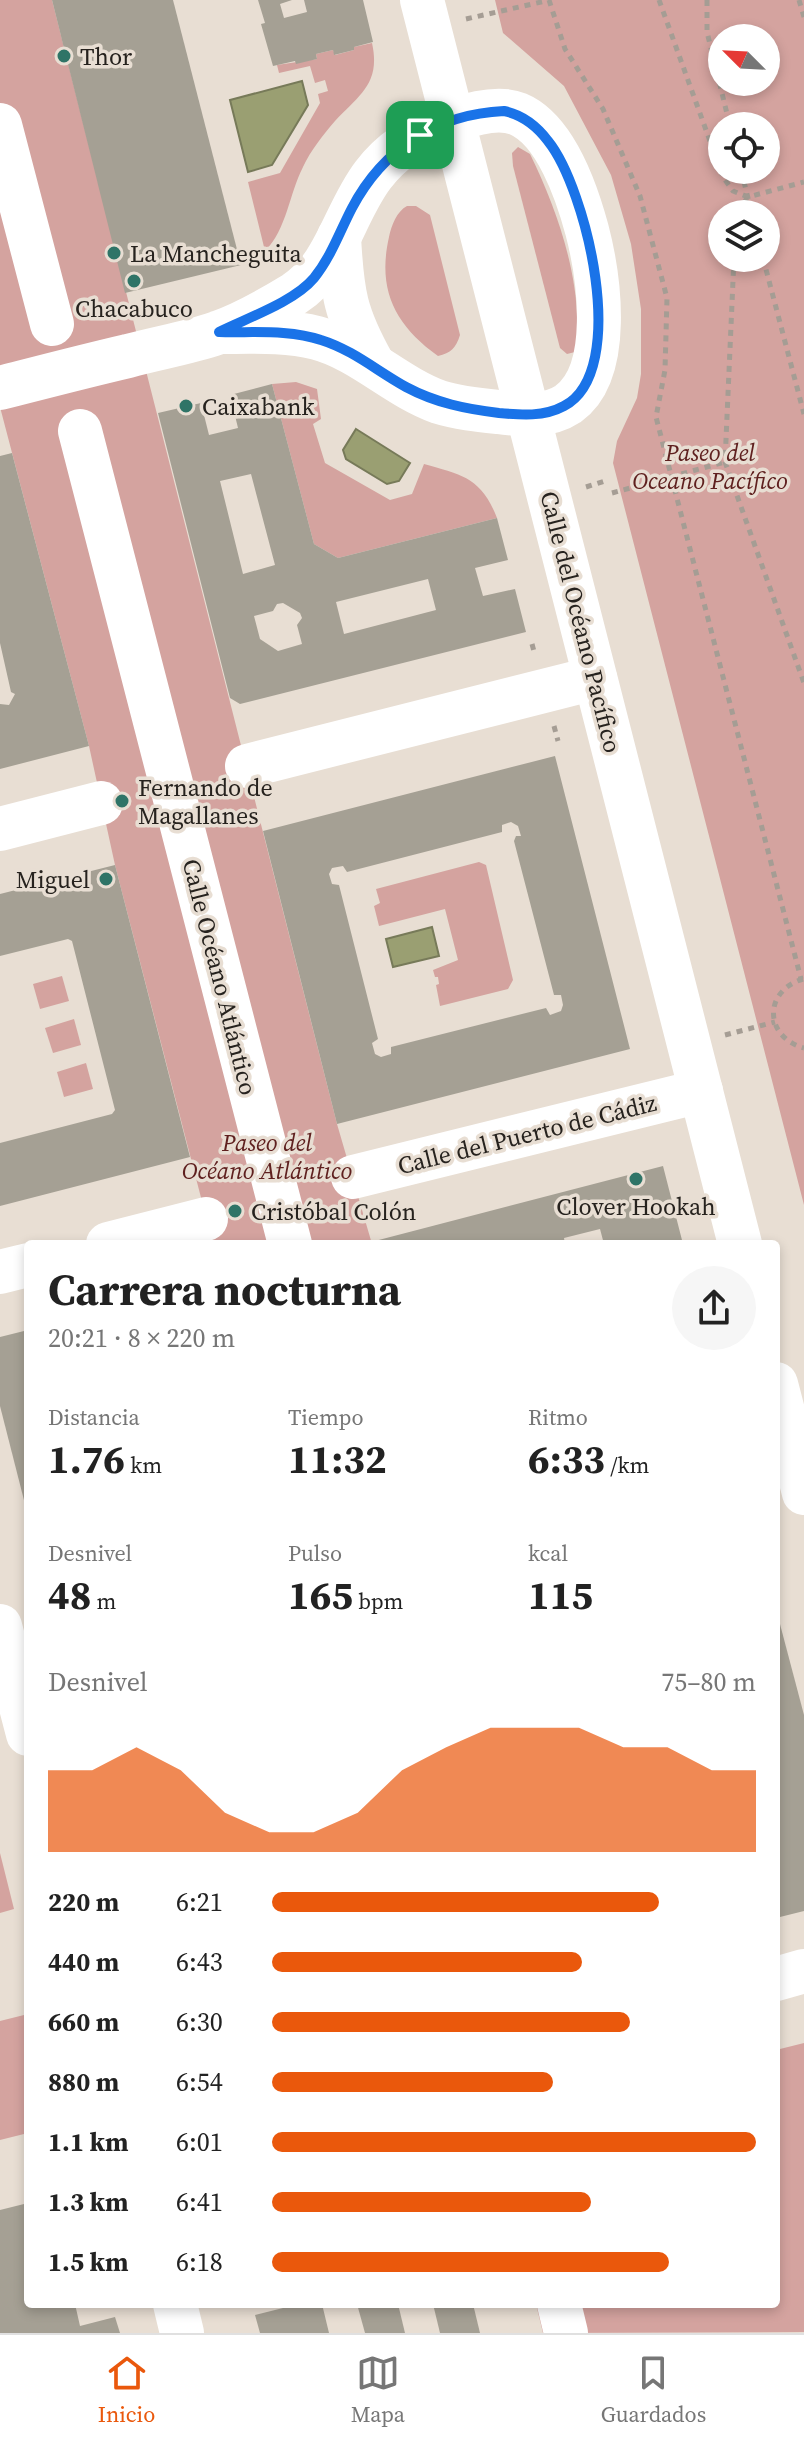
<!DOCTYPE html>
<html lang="es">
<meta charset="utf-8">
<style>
:root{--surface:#fff;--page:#f6f6f6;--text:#222;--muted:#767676;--line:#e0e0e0;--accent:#ea580c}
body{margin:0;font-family:"Source Serif 4",serif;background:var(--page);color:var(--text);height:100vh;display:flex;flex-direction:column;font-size:30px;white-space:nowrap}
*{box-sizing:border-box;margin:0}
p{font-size:26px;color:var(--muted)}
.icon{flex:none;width:44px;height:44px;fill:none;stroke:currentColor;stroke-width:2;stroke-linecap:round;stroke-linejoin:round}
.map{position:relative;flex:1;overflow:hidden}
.panel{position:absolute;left:24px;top:1240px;width:756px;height:1068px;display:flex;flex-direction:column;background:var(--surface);border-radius:8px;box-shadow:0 4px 12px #0003}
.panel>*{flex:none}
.needle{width:52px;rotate:294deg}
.buttons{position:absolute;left:708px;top:24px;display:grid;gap:16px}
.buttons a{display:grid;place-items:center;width:72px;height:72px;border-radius:50%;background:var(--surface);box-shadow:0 4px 12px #0003;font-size:40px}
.pin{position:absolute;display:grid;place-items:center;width:68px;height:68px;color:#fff;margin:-34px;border-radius:16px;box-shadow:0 4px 12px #0006}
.round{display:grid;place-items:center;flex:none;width:84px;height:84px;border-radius:42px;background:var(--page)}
.summary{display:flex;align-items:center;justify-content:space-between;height:136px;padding:0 24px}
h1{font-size:44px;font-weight:700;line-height:60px}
.metrics{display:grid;grid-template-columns:repeat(3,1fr);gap:12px;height:136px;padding:8px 24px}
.metrics div{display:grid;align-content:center}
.metrics b{font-size:40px;font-weight:700}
.metrics small{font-size:22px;font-weight:400}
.metrics p{font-size:22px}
.chart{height:224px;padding:16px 24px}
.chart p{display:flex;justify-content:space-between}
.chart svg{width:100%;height:144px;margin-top:8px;fill:var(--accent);opacity:.7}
ul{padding:0 24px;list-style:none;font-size:26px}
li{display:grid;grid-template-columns:128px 96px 1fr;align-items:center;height:60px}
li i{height:20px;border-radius:10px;background:var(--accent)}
.tab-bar{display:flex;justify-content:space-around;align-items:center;height:112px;border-top:2px solid var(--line);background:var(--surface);font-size:22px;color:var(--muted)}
.tab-bar a{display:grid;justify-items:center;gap:4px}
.tab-bar .selected{color:var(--accent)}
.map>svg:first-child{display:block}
.green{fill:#d4a39f;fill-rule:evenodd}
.water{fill:#9a9f72;stroke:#777a59;stroke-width:2}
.building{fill:#a5a094;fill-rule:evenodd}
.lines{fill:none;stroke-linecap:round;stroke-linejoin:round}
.path{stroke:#a59d94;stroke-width:5;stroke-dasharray:6 6;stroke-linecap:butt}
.minor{stroke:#fff;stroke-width:44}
.route-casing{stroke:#fff;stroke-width:16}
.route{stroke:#1a73e8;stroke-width:10}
.poi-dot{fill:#2f7467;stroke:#e8ded3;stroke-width:3}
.labels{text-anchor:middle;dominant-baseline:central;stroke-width:7;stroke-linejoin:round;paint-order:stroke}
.poi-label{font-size:24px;fill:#26221e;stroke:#e8ded3;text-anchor:start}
.park-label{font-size:24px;font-style:italic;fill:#5f201f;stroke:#e8ded3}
.street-label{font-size:24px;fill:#26221e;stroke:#e8ded3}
</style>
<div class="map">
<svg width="804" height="2333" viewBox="0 0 804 2333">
<rect width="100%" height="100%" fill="#e8ded3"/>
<g class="green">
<path d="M0 0H52L337 1124 372 1244H213L115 865 89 746 0 407Z"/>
<path d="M495 0H804V1205L613 463 617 441 637 398 641 374V309L631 244 611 175 564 86 503 33ZM722 38H766V82H722ZM722 126H766V170H722ZM722 214H766V258H722Z"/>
<path d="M372 43C381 84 359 95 335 121 323 135 311 150 303 167 289 194 287 229 265 251L248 182 280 173 320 103 318 94 328 91 325 80 315 83 310 66 279 73 277 65 317 59 316 54 333 50 335 55 354 50V47Z"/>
<path d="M518 147 530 154C558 211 585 288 575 352L567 354 560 348 513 166 512 153Z"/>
<path d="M407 206H416L430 215 460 335C456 348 451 353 438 356 395 325 377 290 389 237 391 226 397 211 407 206Z"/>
<path d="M296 382 317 389 321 419 313 424 325 463 390 500 412 494 424 464C462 475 481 477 497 518L338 558 314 544 272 384Z"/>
<path d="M479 862 486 865 513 980 508 989 440 1006 436 985 439 984 438 977H435L433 970 458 960 445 909 379 926 374 906 380 903 376 889Z"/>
<path d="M62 976 69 1001 40 1009 33 984Z"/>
<path d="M74 1019 81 1045 53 1053 45 1028Z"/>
<path d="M86 1063 93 1089 64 1097 57 1072Z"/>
<path d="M0 1853 14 1909 0 1913Z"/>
<path d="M28 2014V2133L0 2140V2021Z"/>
<path d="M804 2043V2332L543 2333 536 2304H776V2050Z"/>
</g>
<g class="water">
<path d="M302 81 308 105 272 165 248 172 230 100Z"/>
<path d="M356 429 410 463 399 481 387 484 346 459 343 450Z"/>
<path d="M432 927 439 956 393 967 386 939Z"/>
</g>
<g class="building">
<path d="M52 0H173L241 265 125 293Z"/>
<path d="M258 0H292L280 4 284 18 307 12 304 0H363L373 42 354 47V50L334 55 333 50 316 54 317 59 296 64 295 61 273 66 261 24 265 23Z"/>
<path d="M272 384 314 544 338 558 497 518 508 560 475 568 483 596 515 589 526 632 240 704 230 698 158 413 201 403 209 435 238 428 230 395ZM251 474 275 565 243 574 220 481ZM428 579 436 610 344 634 336 602ZM283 603 300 613 302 618 297 625 302 644 278 651 260 639 254 616 273 611 277 604Z"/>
<path d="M12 453 89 746 0 769V704L9 705 15 694 11 692 0 643V456Z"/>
<path d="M555 756 630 1049 337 1124 263 831ZM511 822 518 826 521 836H516L514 841 554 995H561L563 1005 561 1011 550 1015 546 1008 391 1047V1054L381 1057 375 1054 372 1043 378 1039 339 885 332 884 329 874 332 868 343 866 347 872 502 832V825Z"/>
<path d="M115 865 190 1157 0 1206V1143L112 1114 115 1110 72 941 68 939 0 956V894Z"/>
<path d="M663 1166 683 1244H604L600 1229 564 1238 565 1244H372L371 1242Z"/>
<path d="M28 1330V1511L27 1512 0 1406V1337Z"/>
<path d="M776 1609 804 1715V1911L776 1918Z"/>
<path d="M28 2203V2304H75L80 2326 115 2317 120 2333H0V2210Z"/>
<path d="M282 2304H322L329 2333H260L255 2315 283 2308Z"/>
<path d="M357 2304H398L405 2333H365Z"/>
<path d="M433 2304H473L480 2333H440Z"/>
</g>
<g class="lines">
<g class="path">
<path d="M549 0 565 49 603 109 640 196 667 298 665 370 656 417 801 979"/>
<path d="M659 0 723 177 733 191 748 197 804 182"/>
<path d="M707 0V32L730 126"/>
<path d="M799 0 804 17"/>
<path d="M466 19 550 0"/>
<path d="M741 170 752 214"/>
<path d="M737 214 747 198"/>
<path d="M734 258 725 462 804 683"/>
<path d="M763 258 804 414"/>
<path d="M586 487 608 480"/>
<path d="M612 493 725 462"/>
<path d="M532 644 535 655"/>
<path d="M554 726 558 741"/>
<path d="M803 979C763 991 764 1037 804 1048"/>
<path d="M725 1035 775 1022"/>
</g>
<g class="minor">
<path d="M422 0 740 1244"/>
<path d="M0 125 52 324"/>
<path d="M339 237C342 293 345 314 373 364"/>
<path d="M0 388C43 377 85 366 128 356 157 348 188 343 217 333 243 324 271 308 294 294 336 267 344 213 373 175 392 150 413 138 441 126 462 116 496 105 518 114 556 130 577 193 587 230 599 276 613 372 568 404 547 418 520 415 498 412 478 410 458 408 439 402 395 386 362 350 317 338 285 330 251 332 219 332"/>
<path d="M80 431 290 1244"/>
<path d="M247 766 595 678"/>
<path d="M0 829 101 803"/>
<path d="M353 1177 701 1091"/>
<path d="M108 1244 206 1219"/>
<path d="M0 1272 28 1265"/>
<path d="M776 1384 804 1493"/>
<path d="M0 1626 28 1734"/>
<path d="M776 1979 804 1971"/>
<path d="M175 2304 182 2333"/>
<path d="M559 2304 566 2333"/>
</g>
</g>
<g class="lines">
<g class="route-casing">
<path id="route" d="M504 111C523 115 536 125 548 141 586 188 631 371 564 406 544 417 521 415 499 413 466 409 436 403 406 387 377 371 353 350 321 340 289 329 252 333 219 332 247 318 294 302 314 278 331 257 340 231 352 208 383 149 437 114 504 111Z"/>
</g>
<use href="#route" class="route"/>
</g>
<g class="poi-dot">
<circle cx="64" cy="56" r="8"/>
<circle cx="114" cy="253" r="8"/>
<circle cx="134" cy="281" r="8"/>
<circle cx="186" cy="406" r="8"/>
<circle cx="122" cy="801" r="8"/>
<circle cx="106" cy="879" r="8"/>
<circle cx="636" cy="1179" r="8"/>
<circle cx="235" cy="1211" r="8"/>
</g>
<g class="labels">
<g class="poi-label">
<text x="80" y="56">Thor</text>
<text x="130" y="253">La Mancheguita</text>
<text x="134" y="308" text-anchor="middle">Chacabuco</text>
<text x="202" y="406">Caixabank</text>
<text x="138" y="787">Fernando de<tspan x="138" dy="28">Magallanes</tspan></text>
<text x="90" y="879" text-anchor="end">Miguel</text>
<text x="636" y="1206" text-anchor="middle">Clover Hookah</text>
<text x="251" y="1211">Cristóbal Colón</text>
</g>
<g class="park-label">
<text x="710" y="452">Paseo del<tspan x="710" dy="28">Oceano Pacífico</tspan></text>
<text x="267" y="1142">Paseo del<tspan x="267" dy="28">Océano Atlántico</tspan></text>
</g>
<g class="street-label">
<text transform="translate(581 622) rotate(76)">Calle del Océano Pacífico</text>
<text transform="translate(220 977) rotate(76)">Calle Océano Atlántico</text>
<text transform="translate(527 1134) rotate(-14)">Calle del Puerto de Cádiz</text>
</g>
</g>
</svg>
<div class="buttons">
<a><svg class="needle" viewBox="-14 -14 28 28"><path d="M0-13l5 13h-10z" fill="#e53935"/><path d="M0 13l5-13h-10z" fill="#767676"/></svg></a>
<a><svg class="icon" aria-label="locate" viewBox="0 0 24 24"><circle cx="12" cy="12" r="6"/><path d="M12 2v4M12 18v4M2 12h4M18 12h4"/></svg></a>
<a><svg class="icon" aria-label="layers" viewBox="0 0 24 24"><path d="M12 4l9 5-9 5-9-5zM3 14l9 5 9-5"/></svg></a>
</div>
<div class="pin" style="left:420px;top:135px;background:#1e9e55"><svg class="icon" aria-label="arrive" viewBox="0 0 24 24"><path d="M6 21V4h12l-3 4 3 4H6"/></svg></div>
<section class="panel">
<div class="summary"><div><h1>Carrera nocturna</h1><p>20:21 · 8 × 220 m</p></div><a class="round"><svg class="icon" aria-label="share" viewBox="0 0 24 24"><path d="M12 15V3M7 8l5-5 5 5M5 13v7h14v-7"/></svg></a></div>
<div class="metrics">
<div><p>Distancia</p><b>1.76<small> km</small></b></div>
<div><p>Tiempo</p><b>11:32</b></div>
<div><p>Ritmo</p><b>6:33<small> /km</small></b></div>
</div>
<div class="metrics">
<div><p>Desnivel</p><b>48<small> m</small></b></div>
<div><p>Pulso</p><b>165<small> bpm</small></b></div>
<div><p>kcal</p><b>115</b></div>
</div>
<div class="chart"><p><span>Desnivel</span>75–80 m</p>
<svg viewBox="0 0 160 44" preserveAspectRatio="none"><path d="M0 44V19L10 19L20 12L30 19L40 32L50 38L60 38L70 32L80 19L90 12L100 6L110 6L120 6L130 12L140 12L150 19L160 19V44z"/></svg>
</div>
<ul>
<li><b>220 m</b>6:21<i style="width:80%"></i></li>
<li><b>440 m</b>6:43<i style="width:64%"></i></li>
<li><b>660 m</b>6:30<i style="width:74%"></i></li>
<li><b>880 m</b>6:54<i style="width:58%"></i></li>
<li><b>1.1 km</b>6:01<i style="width:100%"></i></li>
<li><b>1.3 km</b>6:41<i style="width:66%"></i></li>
<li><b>1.5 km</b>6:18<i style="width:82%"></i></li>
</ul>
</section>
</div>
<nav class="tab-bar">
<a class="selected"><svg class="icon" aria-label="home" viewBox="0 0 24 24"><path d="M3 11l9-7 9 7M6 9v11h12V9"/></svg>Inicio</a>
<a><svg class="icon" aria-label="map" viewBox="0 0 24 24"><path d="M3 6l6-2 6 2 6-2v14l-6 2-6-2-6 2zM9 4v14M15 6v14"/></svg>Mapa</a>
<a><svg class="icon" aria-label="saved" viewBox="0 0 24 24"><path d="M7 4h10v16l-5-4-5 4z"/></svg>Guardados</a>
</nav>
